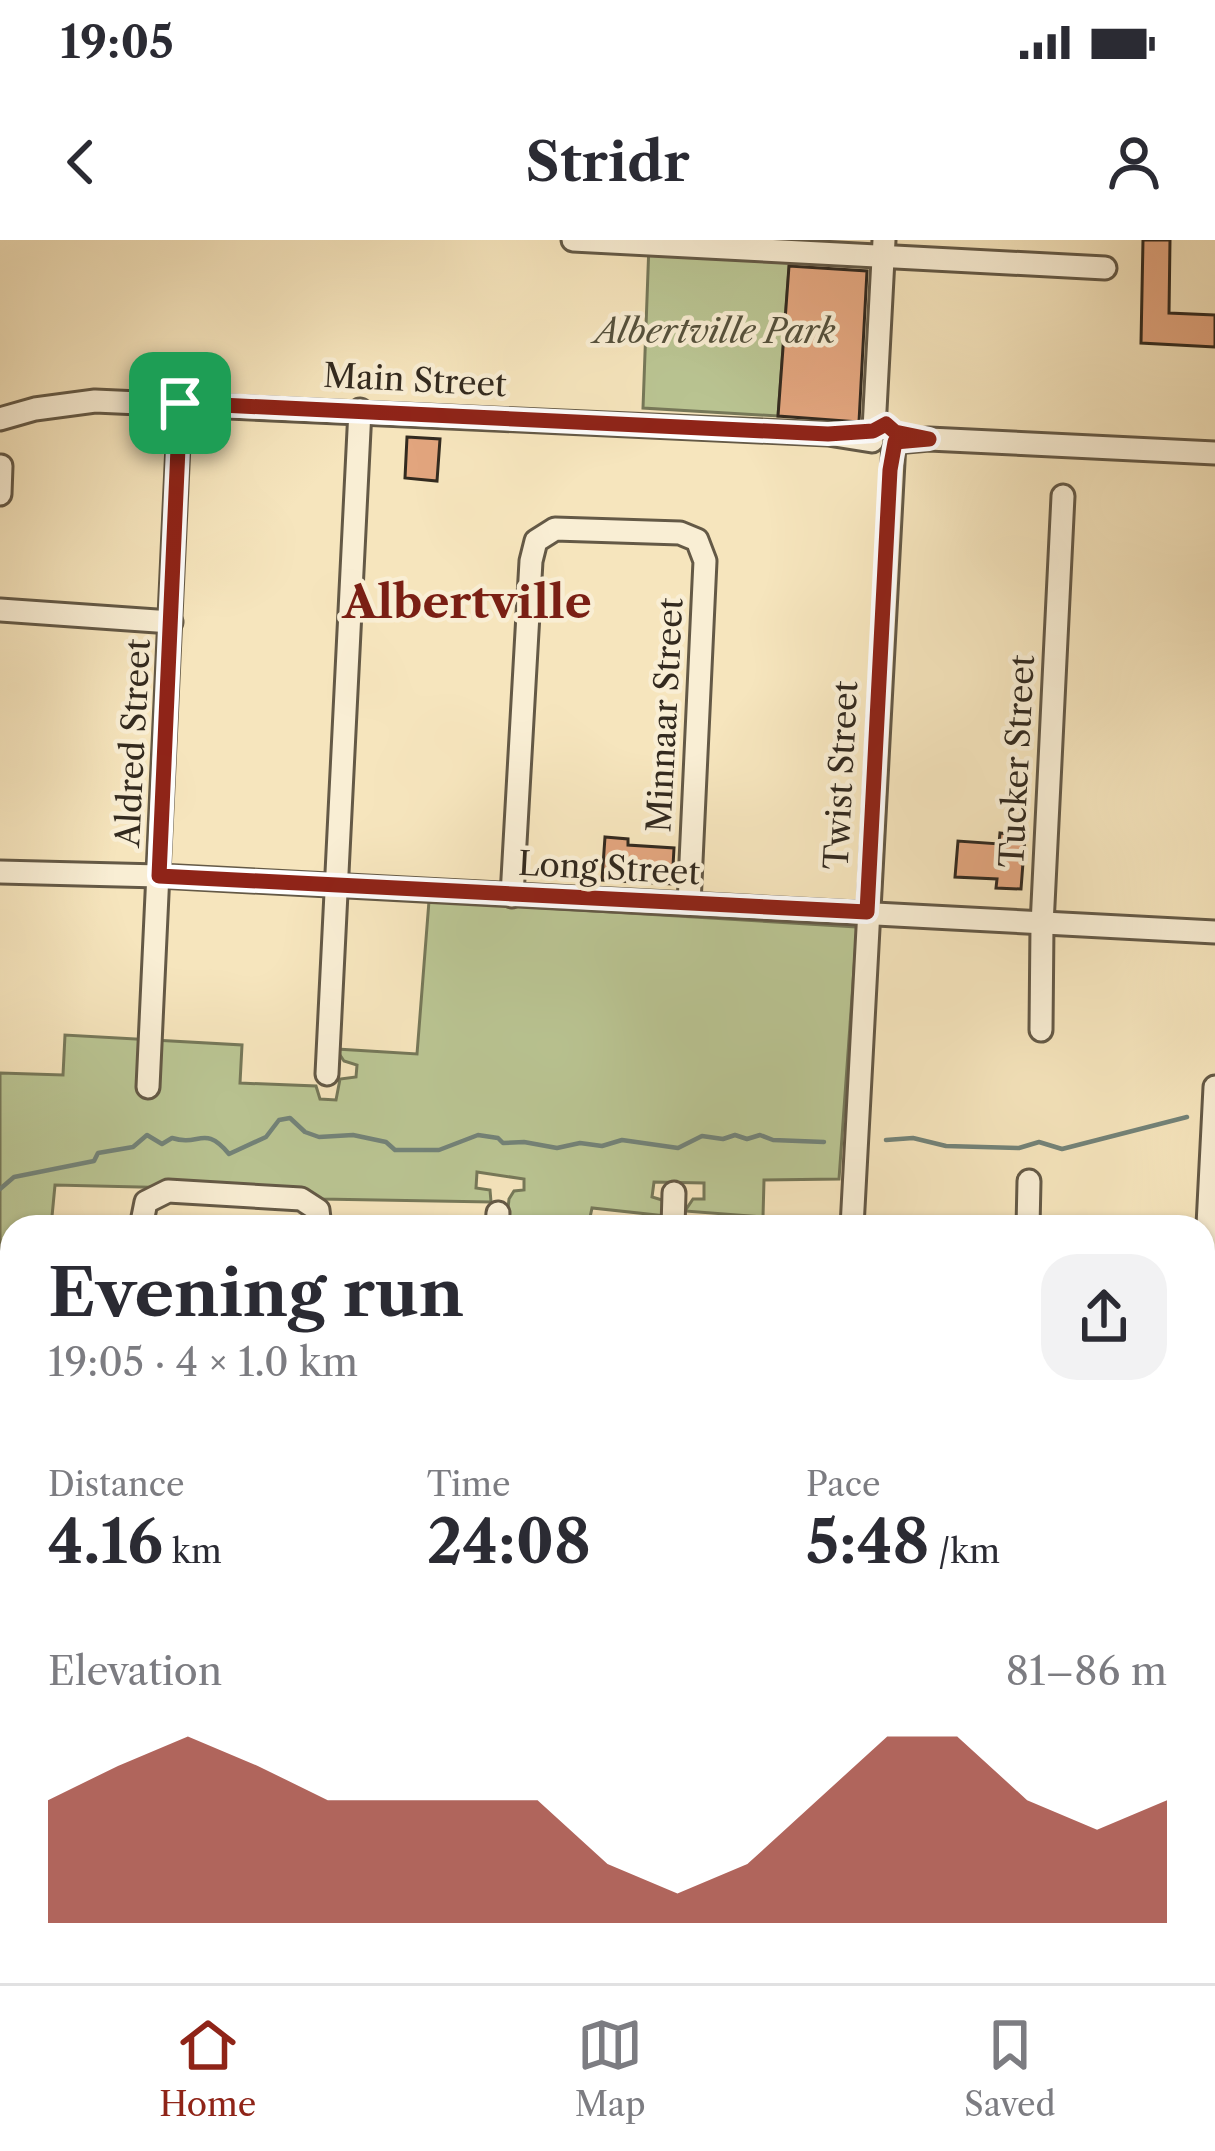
<!DOCTYPE html>
<meta charset="utf-8">
<style>
:root{--surface:#fff;--page:#f2f2f3;--text:#2b2b33;--muted:#7c7c81;--line:#e1e1e2;--accent:#8f2418}
body{margin:0;font-family:"Libre Caslon Text",serif;background:var(--page);color:var(--text);height:100vh;display:flex;flex-direction:column;font-size:45px;white-space:nowrap}
*{box-sizing:border-box;margin:0}
p{font-size:39px;color:var(--muted)}
.icon{flex:none;width:66px;height:66px;fill:none;stroke:currentColor;stroke-width:2;stroke-linecap:round;stroke-linejoin:round}
.map{position:relative;flex:1;overflow:hidden}
.panel{position:absolute;left:0px;top:975px;width:1215px;height:768px;display:flex;flex-direction:column;background:var(--surface);border-radius:36px 36px 0 0;box-shadow:0 3px 9px #0004}
.panel>*{flex:none}
.pin{position:absolute;display:grid;place-items:center;width:102px;height:102px;color:#fff;margin:-51px;border-radius:24px;box-shadow:0 6px 18px #0006}
.round{display:grid;place-items:center;flex:none;width:126px;height:126px;border-radius:36px;background:var(--page)}
.head{display:flex;align-items:center;justify-content:space-between;height:204px;padding:0 48px}
h1{font-size:66px;font-weight:700;line-height:90px}
.metrics{display:grid;grid-template-columns:repeat(3,1fr);gap:18px;height:204px;padding:12px 48px}
.metrics div{display:grid;align-content:center}
.metrics b{font-size:60px;font-weight:700}
.metrics small{font-size:33px;font-weight:400}
.metrics p{font-size:33px}
.chart{height:336px;padding:24px 48px}
.chart p{display:flex;justify-content:space-between}
.chart svg{width:100%;height:216px;margin-top:12px;fill:var(--accent);opacity:.7}
.status{display:flex;justify-content:space-between;align-items:center;height:84px;padding:0 60px;background:var(--surface);direction:ltr}
.status svg{height:33px;fill:currentColor}
header{display:flex;justify-content:space-between;align-items:center;height:156px;padding:0 48px;background:var(--surface);font-size:54px;font-weight:700}
.menu{display:flex;justify-content:space-around;align-items:center;height:168px;border-top:3px solid var(--line);background:var(--surface);font-size:33px;color:var(--muted)}
.menu a{display:grid;justify-items:center;gap:6px}
.menu .selected{color:var(--accent)}
.map>svg:first-child{display:block}
.green{fill:#bac593;stroke:#767859;stroke-width:3}
.lines{fill:none;stroke-linecap:round;stroke-linejoin:round}
.stream{stroke:#738379;stroke-width:4.5}
.building{fill:#e2a57e;stroke:#332a1f;stroke-width:3}
.minor-casing{stroke:#645946;stroke-width:27}
.major-casing{stroke:#332a1f;stroke-width:33}
.minor{stroke:#f9eed4;stroke-width:21}
.major{stroke:#f6e5bd;stroke-width:27}
.route-casing{stroke:#fff;stroke-width:24}
.route{stroke:#8f2418;stroke-width:15}
.labels{text-anchor:middle;dominant-baseline:central;stroke-width:9;stroke-linejoin:round;paint-order:stroke}
.park-label{font-size:33px;font-style:italic;fill:#55513c;stroke:#f9eed4}
.street-label{font-size:33px;fill:#332a1f;stroke:#f9eed4}
.district-label{font-size:45px;font-weight:bold;fill:#7a1f14;stroke:#f9eed4}
</style>
<div class="status"><b>19:05</b><svg viewBox="0 0 49 12"><path d="M0 12V9h3v3zM5 12V6h3v6zM10 12V3h3v9zM15 12V0h3v12zM26 1h20v11H26zM47 4h2v5h-2z"/></svg></div>
<header><svg class="icon" aria-label="back" viewBox="0 0 24 24"><path d="M15 5l-7 7 7 7"/></svg>Stridr<svg class="icon" aria-label="person" viewBox="0 0 24 24"><circle cx="12" cy="8" r="4"/><path d="M4 21q1-7 8-7t8 7"/></svg></header>
<div class="map">
<svg width="1215" height="1743" viewBox="0 0 1215 1743">
<rect width="100%" height="100%" fill="#f6e5bd"/>
<filter id="stains"><feTurbulence type="fractalNoise" baseFrequency=".00167" numOctaves="4"/><feColorMatrix values="0 0 0 0 .2 0 0 0 0 .09 0 0 0 0 .02 0 0 0 .5 -.17"/></filter>
<radialGradient id="worn" r=".72"><stop offset=".6" stop-color="#630" stop-opacity="0"/><stop offset="1" stop-color="#630" stop-opacity=".3"/></radialGradient>
<g class="green">
<path d="M649 4 790 15 778 176 643 168Z"/>
<path d="M429 661 857 687 839 939 764 940 763 977 685 971 693 959H704V943L654 942 652 957 662 960 666 976 592 968 588 987H506L509 959 514 951 524 950V939L477 932 476 948 490 950 491 962 320 959 307 951 55 945 51 987H12V1010H0V833L63 835 65 795 242 805 240 843 316 846 320 859 336 860 340 839 356 837 357 825 344 821 336 809 417 814Z"/>
<path d="M12 1563V1731H67L68 1743H0V1565Z"/>
<path d="M593 1731H863L864 1743H594Z"/>
</g>
<g class="lines">
<g class="stream">
<path d="M886 900 913 898 946 906 1019 908 1039 902 1062 909 1187 877"/>
<path d="M0 949 14 937 94 921 98 913 133 907 147 895 162 904 172 898C200 907 204 884 229 914L266 897 279 880 290 878 305 892 319 897 353 895 386 902 395 910H439L478 895 498 898 503 903 524 902 557 908 580 903 602 906 622 900 678 908 702 896 723 899 735 895 747 899 760 895 773 900 824 902"/>
</g>
</g>
<g class="building">
<path d="M1143 0H1170L1169 73 1215 75V107L1141 103Z"/>
<path d="M789 26 867 31 859 182 778 176Z"/>
<path d="M407 197 440 199 437 241 405 238Z"/>
<path d="M1000 593 1025 596 1021 649 996 648 997 639 955 637 958 601 999 604Z"/>
<path d="M605 597 628 599V605L674 608 672 644 602 640Z"/>
</g>
<g class="lines">
<g class="minor-casing">
<g id="minor">
<path d="M573 0 1105 28"/>
<path d="M0 179 35 169 95 161 828 194 872 201"/>
<path d="M874 189 884 0"/>
<path d="M895 202 929 199 1215 213"/>
<path d="M0 254 1 226"/>
<path d="M0 370 171 382"/>
<path d="M0 632 159 636 1215 692"/>
<path d="M512 656 531 321 536 301 555 289 680 293 697 300 705 321 689 664"/>
<path d="M1041 790 1042 685 1063 256"/>
<path d="M327 834 360 170"/>
<path d="M148 847 180 162"/>
<path d="M141 987 146 962 168 951 301 959 318 970 320 987"/>
<path d="M497 987 498 973"/>
<path d="M673 987 674 953"/>
<path d="M852 987 894 203"/>
<path d="M1028 987 1029 941"/>
<path d="M1203 1084 1215 847"/>
<path d="M0 1220 12 1219"/>
<path d="M1203 1574 1215 1573"/>
<path d="M76 1731 78 1743"/>
<path d="M334 1731 336 1743"/>
<path d="M592 1731 593 1743"/>
<path d="M854 1731 855 1743"/>
<path d="M1117 1731 1118 1743"/>
</g>
</g>
<g class="major-casing">
<g id="major">
<path d="M1203 1385 1215 1384"/>
<path d="M0 1550 12 1548"/>
</g>
</g>
<use href="#minor" class="minor"/>
<use href="#major" class="major"/>
</g>
<g class="lines">
<g class="route-casing">
<path id="route" d="M180 163 828 194 873 191 886 184 895 192 929 199 895 202 890 230 867 672 159 636Z"/>
</g>
<use href="#route" class="route"/>
</g>
<g class="labels">
<g class="park-label">
<text x="715" y="91">Albertville Park</text>
</g>
<g class="street-label">
<text transform="translate(415 140) rotate(3)">Main Street</text>
<text transform="translate(665 475) rotate(-87)">Minnaar Street</text>
<text transform="translate(133 503) rotate(-87)">Aldred Street</text>
<text transform="translate(1017 521) rotate(-87)">Tucker Street</text>
<text transform="translate(841 535) rotate(-87)">Twist Street</text>
<text transform="translate(609 628) rotate(3)">Long Street</text>
</g>
<g class="district-label">
<text x="467" y="362">Albertville</text>
</g>
</g>
<rect width="100%" height="100%" filter="url(#stains)"/>
<rect width="100%" height="100%" fill="url(#worn)"/>
</svg>
<div class="pin" style="left:180px;top:163px;background:#1e9e55"><svg class="icon" aria-label="arrive" viewBox="0 0 24 24"><path d="M6 21V4h12l-3 4 3 4H6"/></svg></div>
<section class="panel">
<div class="head"><div><h1>Evening run</h1><p>19:05 · 4 × 1.0 km</p></div><a class="round"><svg class="icon" aria-label="share" viewBox="0 0 24 24"><path d="M12 15V3M7 8l5-5 5 5M5 13v7h14v-7"/></svg></a></div>
<div class="metrics">
<div><p>Distance</p><b>4.16<small> km</small></b></div>
<div><p>Time</p><b>24:08</b></div>
<div><p>Pace</p><b>5:48<small> /km</small></b></div>
</div>
<div class="chart"><p><span>Elevation</span>81–86 m</p>
<svg viewBox="0 0 160 44" preserveAspectRatio="none"><path d="M0 44V19L10 12L20 6L30 12L40 19L50 19L60 19L70 19L80 32L90 38L100 32L110 19L120 6L130 6L140 19L150 25L160 19V44z"/></svg>
</div>
</section>
</div>
<nav class="menu">
<a class="selected"><svg class="icon" aria-label="home" viewBox="0 0 24 24"><path d="M3 11l9-7 9 7M6 9v11h12V9"/></svg>Home</a>
<a><svg class="icon" aria-label="map" viewBox="0 0 24 24"><path d="M3 6l6-2 6 2 6-2v14l-6 2-6-2-6 2zM9 4v14M15 6v14"/></svg>Map</a>
<a><svg class="icon" aria-label="saved" viewBox="0 0 24 24"><path d="M7 4h10v16l-5-4-5 4z"/></svg>Saved</a>
</nav>
